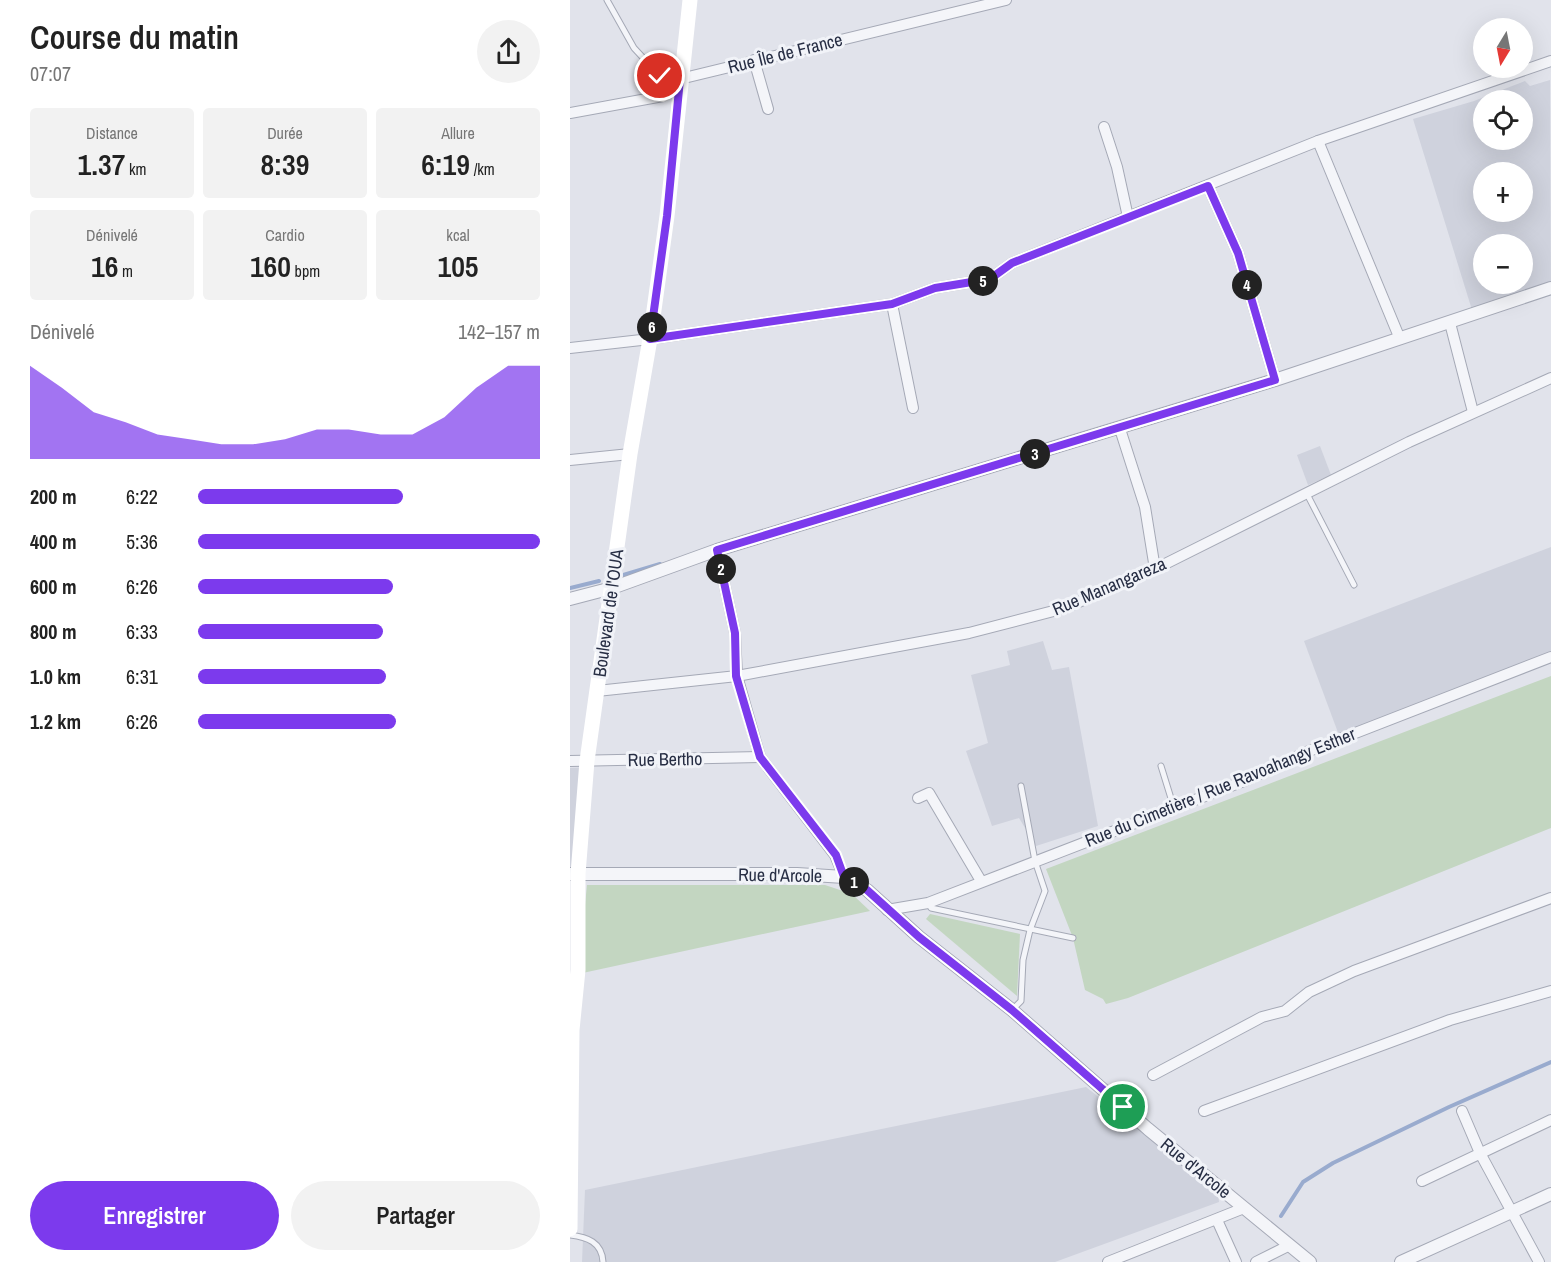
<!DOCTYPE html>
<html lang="fr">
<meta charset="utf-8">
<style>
:root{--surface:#fff;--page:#f2f2f2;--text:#222;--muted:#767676;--accent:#7c3aed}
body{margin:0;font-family:"Archivo Narrow",sans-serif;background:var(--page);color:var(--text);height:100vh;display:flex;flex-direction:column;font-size:22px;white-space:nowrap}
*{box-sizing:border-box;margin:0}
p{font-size:20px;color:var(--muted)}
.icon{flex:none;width:33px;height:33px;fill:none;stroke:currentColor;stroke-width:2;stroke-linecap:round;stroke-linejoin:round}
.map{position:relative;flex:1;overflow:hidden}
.details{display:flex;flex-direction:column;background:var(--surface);width:570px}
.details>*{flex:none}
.needle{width:39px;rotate:190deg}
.tools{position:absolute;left:903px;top:18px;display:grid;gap:12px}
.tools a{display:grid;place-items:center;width:60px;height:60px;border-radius:50%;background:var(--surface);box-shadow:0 6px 24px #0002;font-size:30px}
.pin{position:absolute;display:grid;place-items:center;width:51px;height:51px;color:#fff;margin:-26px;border:3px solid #fff;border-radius:50%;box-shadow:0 2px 6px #0007}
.km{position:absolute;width:30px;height:30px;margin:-15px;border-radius:50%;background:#222;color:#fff;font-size:16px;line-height:30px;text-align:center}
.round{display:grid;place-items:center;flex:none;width:63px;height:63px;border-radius:32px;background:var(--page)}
.overview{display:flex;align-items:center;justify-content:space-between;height:102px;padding:0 30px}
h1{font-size:33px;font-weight:600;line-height:45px}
.metrics{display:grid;grid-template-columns:repeat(3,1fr);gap:9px;height:102px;padding:6px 30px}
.metrics div{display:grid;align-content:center;border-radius:6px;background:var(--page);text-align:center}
.metrics b{font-size:30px;font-weight:600}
.metrics small{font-size:16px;font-weight:400}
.metrics p{font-size:16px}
.chart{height:168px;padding:12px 30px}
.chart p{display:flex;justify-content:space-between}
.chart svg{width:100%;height:108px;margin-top:6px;fill:var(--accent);opacity:.7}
.action{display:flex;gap:12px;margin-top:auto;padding:12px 30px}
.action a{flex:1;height:69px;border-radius:36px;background:var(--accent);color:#fff;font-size:24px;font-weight:600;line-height:69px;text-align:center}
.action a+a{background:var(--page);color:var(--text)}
ul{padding:0 30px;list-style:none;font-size:20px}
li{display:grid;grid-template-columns:96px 72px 1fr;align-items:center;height:45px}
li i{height:15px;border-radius:8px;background:var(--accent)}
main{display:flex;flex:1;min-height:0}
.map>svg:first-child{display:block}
.built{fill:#cfd2dd;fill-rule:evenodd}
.green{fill:#c3d6c1}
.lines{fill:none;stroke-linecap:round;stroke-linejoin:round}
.stream{stroke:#99abce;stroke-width:4}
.service-casing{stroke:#a5a9b6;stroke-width:7}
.minor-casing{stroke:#a5a9b6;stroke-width:12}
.tertiary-casing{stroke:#a5a9b6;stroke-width:14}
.service{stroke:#f4f5f9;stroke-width:5}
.minor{stroke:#f4f5f9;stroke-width:10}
.tertiary{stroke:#f4f5f9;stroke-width:12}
.secondary{stroke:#fff;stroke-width:15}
.route-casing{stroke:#fff;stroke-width:12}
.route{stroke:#7c3aed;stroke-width:8}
.labels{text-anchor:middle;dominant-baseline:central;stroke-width:6;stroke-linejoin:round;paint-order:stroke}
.street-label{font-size:18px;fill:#272e44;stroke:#f1f3f8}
</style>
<main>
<section class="details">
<div class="overview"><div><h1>Course du matin</h1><p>07:07</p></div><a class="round"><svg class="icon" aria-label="share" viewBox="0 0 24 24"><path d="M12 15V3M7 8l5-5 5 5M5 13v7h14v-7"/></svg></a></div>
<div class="metrics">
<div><p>Distance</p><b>1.37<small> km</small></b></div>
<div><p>Durée</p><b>8:39</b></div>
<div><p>Allure</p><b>6:19<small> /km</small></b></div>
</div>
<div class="metrics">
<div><p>Dénivelé</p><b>16<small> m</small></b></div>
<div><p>Cardio</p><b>160<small> bpm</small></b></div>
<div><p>kcal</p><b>105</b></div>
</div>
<div class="chart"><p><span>Dénivelé</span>142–157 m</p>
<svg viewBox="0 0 160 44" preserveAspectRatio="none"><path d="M0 44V6L10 15L20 25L30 29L40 34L50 36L60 38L70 38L80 36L90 32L100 32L110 34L120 34L130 27L140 15L150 6L160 6V44z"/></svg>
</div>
<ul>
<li><b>200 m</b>6:22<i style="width:60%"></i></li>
<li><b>400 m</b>5:36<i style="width:100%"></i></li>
<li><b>600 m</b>6:26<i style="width:57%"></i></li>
<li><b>800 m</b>6:33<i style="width:54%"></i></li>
<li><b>1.0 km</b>6:31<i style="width:55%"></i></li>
<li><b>1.2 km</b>6:26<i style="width:58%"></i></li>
</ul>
<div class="action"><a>Enregistrer</a><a>Partager</a></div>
</section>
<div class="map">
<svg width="981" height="1262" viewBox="0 0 981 1262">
<rect width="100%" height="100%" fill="#e1e3eb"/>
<g class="built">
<path d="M980 80 981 285 902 310 843 119 904 101 955 81 960 86ZM914 100H952V140H914ZM914 172H952V212H914ZM914 244H952V284H914Z"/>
<path d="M750 446 761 475 738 485 727 455Z"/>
<path d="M981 547V655L770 738 734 641Z"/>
<path d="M473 641 482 670 499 667 528 826 466 846 449 818 422 826 396 751 418 743 401 675 440 665 437 651Z"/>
<path d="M23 767 9 866 0 867V768Z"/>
<path d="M516 1087 648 1192 649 1202 485 1262H12L15 1190Z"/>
</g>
<g class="green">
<path d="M981 676V828L558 998 536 1004 533 999 515 990 503 938 476 869Z"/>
<path d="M17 885H255L282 894 300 911 8 974Z"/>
<path d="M360 914 450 934 447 996 356 919Z"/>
</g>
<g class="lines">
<g class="stream">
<path d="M50 576 90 564"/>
<path d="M0 588 29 581"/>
<path d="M711 1216 733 1182 763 1163 879 1107 981 1062"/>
</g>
<g class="service-casing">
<g id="service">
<path d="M37 0 64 48 90 76 93 95"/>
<path d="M737 494 784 585"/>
<path d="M591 766 604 808"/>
<path d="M358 903 361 908 503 938"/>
<path d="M442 1010 451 1001 453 960 460 930 475 891 465 861 451 786"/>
<path d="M0 1235C17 1237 32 1242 33 1262"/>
</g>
</g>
<g class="minor-casing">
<g id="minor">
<path d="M184 60 198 109"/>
<path d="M0 113 93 96 110 79 436 0"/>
<path d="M534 127 547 167 558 217"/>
<path d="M748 141 830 339"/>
<path d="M638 186 668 253 705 380"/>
<path d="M322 304 343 408"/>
<path d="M880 323 903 412"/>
<path d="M0 348 80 339 322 304 365 288 420 279 442 263 748 141 981 61"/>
<path d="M550 429 575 507 585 569"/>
<path d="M0 460 60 454"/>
<path d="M147 550 165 633 167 676 190 757 265 855 274 877"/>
<path d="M27 691 167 676 399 633 495 608 585 569 839 442 981 378"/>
<path d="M0 761 190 757"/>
<path d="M348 798 359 793 411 881"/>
<path d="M317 910 358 903 674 781 739 751 981 657"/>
<path d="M583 1075 692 1017 715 1011 739 992 784 971 981 898"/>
<path d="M634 1111 880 1020 981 991"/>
<path d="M892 1111 910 1153 969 1262"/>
<path d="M852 1181 981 1120"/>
<path d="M647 1220 666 1262"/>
<path d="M538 1262 674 1208"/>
<path d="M686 1262 720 1245"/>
</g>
</g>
<g class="tertiary-casing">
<g id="tertiary">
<path d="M0 599 42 588 147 550 705 380 981 288"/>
<path d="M0 874H227L274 877 297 890 349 937 442 1010 578 1129 740 1262"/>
<path d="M831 1262 981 1194"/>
</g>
</g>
<use href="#service" class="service"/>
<use href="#minor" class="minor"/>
<use href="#tertiary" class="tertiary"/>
<path class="secondary" d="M0 1229 2 1030 8 970V874L17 761 60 454 80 339 97 216 120 0"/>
</g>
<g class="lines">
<g class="route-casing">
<path id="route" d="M90 76 93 96 110 79 97 216 80 339 322 304 365 288 420 279 442 263 638 186 668 253 705 380 147 550 165 633 166 676 190 757 266 855 274 877 297 890 349 937 442 1010 553 1107"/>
</g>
<use href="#route" class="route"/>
</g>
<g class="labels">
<g class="street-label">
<text transform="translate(215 53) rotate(-14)">Rue Île de France</text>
<text transform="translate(539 586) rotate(-23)">Rue Manangareza</text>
<text transform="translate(38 613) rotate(-82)">Boulevard de l'OUA</text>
<text transform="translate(95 759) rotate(-1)">Rue Bertho</text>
<text transform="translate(650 787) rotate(-22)">Rue du Cimetière / Rue Ravoahangy Esther</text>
<text transform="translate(210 875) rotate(1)">Rue d'Arcole</text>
<text transform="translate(626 1168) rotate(39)">Rue d'Arcole</text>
</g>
</g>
</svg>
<div class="tools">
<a><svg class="needle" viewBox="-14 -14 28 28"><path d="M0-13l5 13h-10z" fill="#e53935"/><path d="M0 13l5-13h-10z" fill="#767676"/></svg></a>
<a><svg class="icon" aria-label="locate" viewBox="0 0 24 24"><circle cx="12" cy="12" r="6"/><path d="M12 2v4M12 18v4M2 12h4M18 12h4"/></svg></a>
<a>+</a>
<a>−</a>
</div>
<div class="pin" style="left:553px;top:1107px;background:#1e9e55"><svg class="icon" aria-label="arrive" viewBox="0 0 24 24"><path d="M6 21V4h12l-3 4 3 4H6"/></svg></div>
<div class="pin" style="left:90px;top:76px;background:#d93025"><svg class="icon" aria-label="check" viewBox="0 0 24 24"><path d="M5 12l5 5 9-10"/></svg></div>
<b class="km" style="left:284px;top:882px">1</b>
<b class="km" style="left:151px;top:569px">2</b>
<b class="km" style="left:465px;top:454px">3</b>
<b class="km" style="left:677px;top:285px">4</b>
<b class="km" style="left:413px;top:281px">5</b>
<b class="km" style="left:82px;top:327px">6</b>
</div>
</main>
